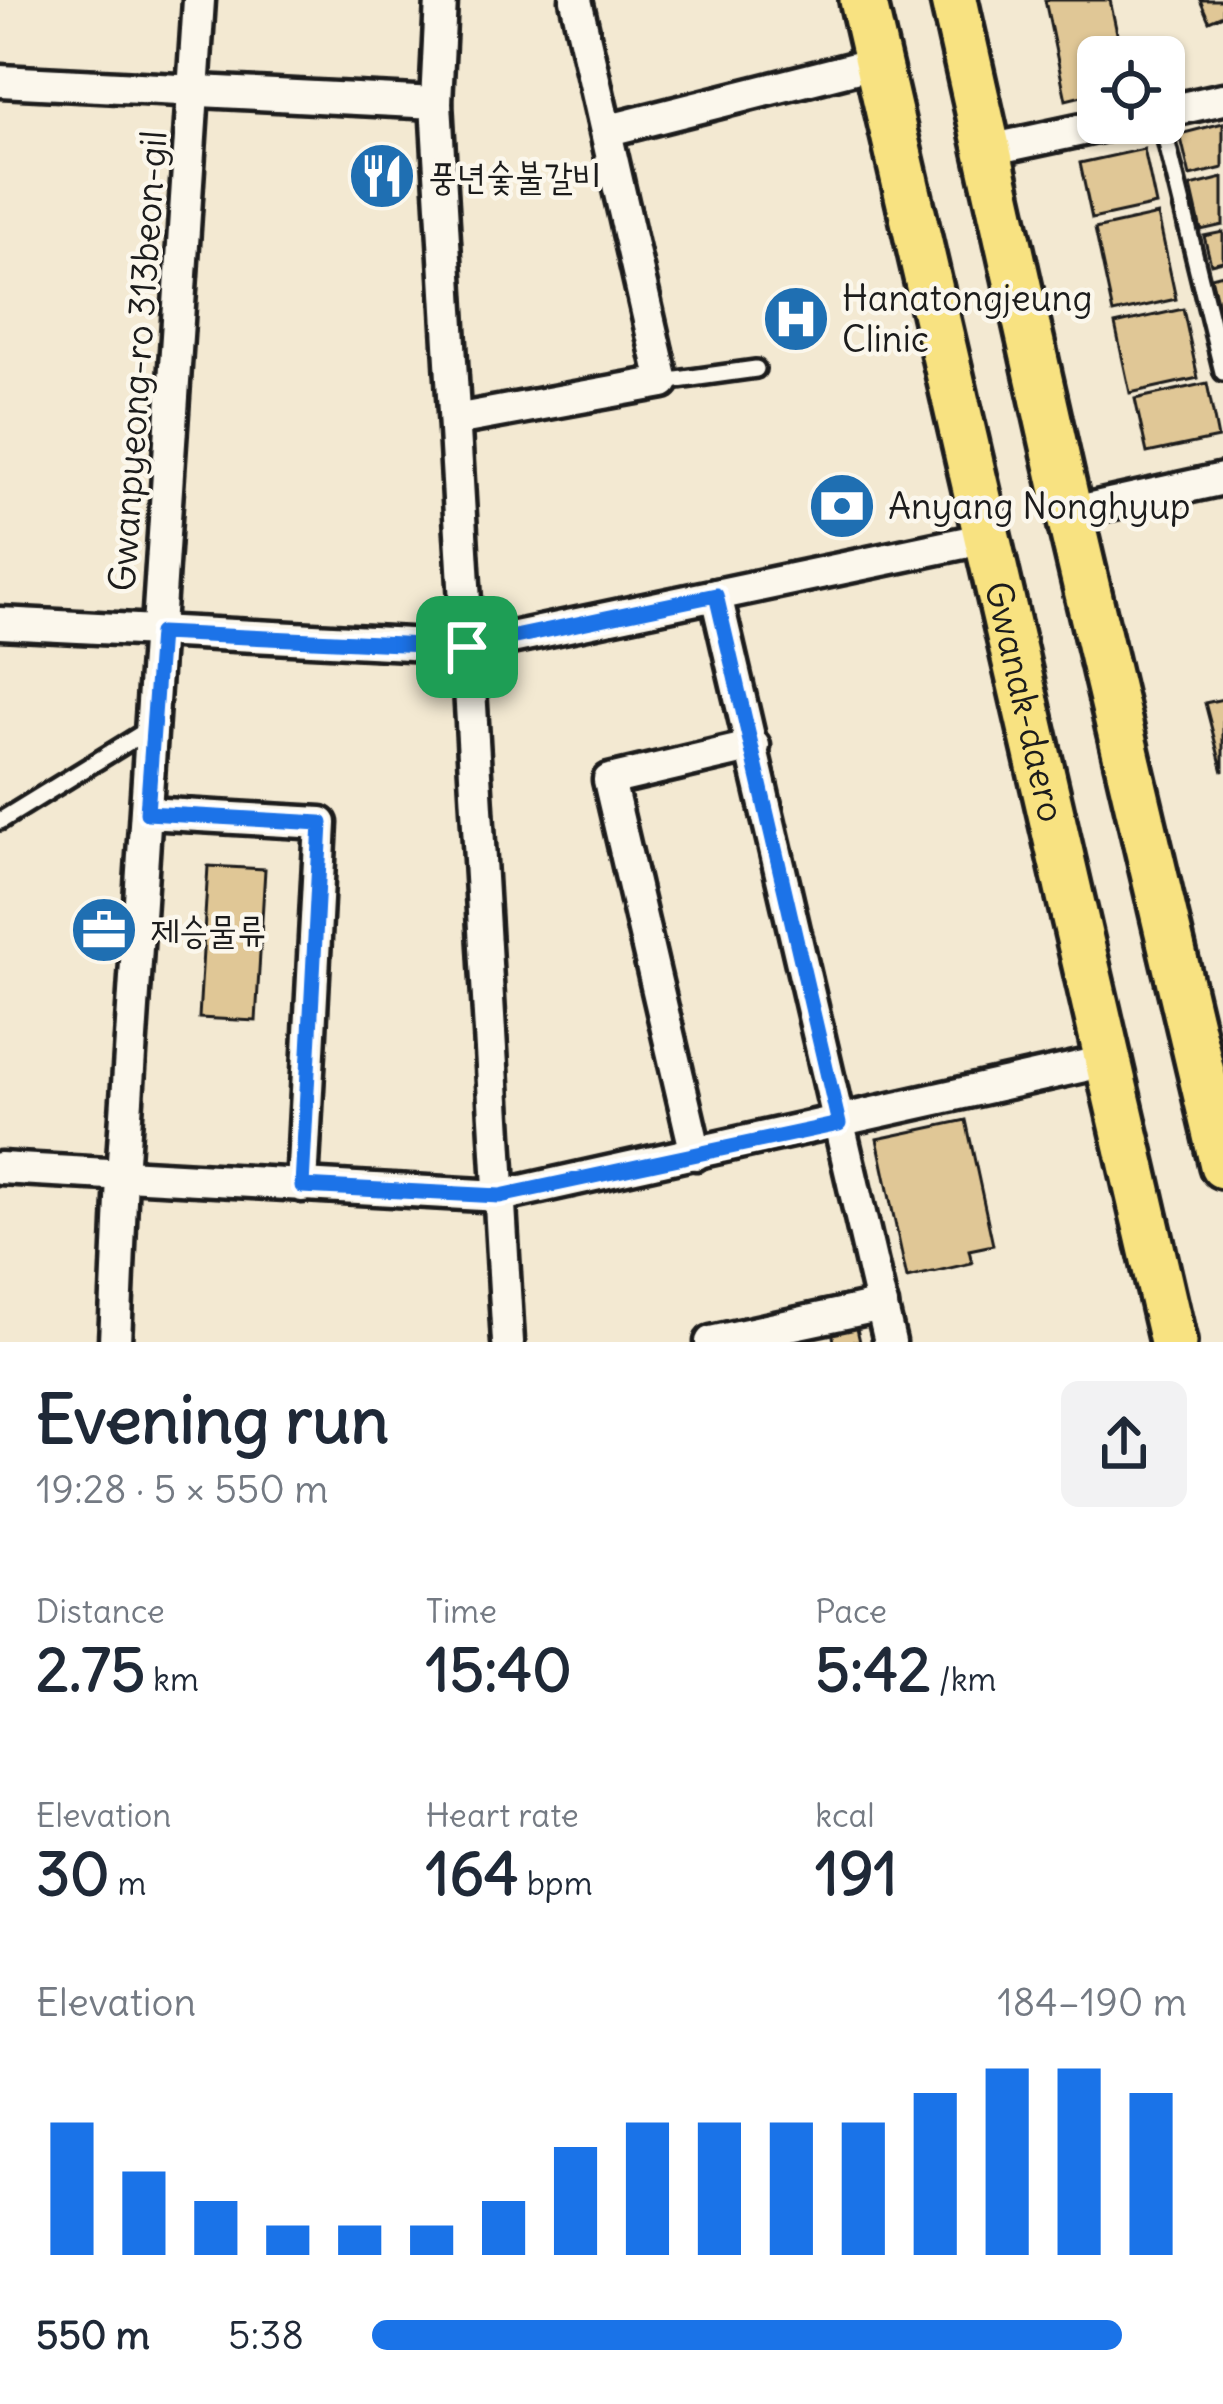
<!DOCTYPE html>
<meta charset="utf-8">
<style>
:root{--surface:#fff;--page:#f2f2f3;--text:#1f2937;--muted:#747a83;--accent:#1a73e8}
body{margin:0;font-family:Delius,"Poor Story",sans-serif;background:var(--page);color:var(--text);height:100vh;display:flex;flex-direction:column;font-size:45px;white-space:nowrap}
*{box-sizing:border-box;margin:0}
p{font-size:39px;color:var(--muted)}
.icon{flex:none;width:66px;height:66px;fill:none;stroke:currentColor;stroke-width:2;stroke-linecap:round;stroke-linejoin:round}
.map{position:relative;height:1342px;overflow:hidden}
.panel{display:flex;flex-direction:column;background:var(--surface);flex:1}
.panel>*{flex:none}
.tools{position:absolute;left:1077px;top:36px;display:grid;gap:24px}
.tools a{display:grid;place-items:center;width:108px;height:108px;border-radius:18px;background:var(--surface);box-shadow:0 3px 9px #0004;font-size:60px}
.pin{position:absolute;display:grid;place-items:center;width:102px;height:102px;color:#fff;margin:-51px;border-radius:24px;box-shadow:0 6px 18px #0006}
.round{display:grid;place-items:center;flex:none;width:126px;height:126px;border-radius:18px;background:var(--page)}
.overview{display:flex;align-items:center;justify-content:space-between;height:204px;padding:0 36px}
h1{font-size:66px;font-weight:700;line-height:90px}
.metrics{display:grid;grid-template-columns:repeat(3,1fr);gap:18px;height:204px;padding:12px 36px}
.metrics div{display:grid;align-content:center}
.metrics b{font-size:60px;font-weight:700}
.metrics small{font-size:33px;font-weight:400}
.metrics p{font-size:33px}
.chart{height:336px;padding:24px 36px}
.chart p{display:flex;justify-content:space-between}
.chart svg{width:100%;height:216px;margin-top:12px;stroke:var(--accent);stroke-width:6}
ul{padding:0 36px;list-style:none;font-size:39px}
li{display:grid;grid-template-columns:192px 144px 1fr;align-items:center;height:90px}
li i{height:30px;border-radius:15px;background:var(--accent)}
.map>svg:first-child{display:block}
.building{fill:#e0c796;stroke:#1c1c1c;stroke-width:3}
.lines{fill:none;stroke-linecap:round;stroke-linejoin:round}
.lane-casing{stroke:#1c1c1c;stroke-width:24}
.street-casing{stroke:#1c1c1c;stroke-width:39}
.primary-casing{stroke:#1c1c1c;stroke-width:54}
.lane{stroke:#fbf7ec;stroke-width:15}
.street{stroke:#fbf7ec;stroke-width:30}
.primary{stroke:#f8e281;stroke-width:45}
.route-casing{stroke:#fff;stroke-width:24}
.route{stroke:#1a73e8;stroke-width:15}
.labels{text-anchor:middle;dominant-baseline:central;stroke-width:9;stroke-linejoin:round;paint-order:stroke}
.poi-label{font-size:36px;fill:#1c1c1c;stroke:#fbf7ec;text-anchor:start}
.street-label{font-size:36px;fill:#1c1c1c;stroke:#fbf7ec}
</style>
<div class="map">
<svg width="1223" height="1342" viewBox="0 0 1223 1342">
<rect width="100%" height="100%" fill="#f3e9d2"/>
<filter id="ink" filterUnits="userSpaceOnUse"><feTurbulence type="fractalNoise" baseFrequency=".00833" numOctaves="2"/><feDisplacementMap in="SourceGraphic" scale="24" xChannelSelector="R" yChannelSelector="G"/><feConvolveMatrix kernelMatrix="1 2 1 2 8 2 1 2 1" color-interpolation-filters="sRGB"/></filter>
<g filter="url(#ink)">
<g class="building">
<path d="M1045 0H1110L1122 57H1098V92L1066 100Z"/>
<path d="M1200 0H1223V15L1209 21Z"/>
<path d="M1223 123V168L1190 176 1180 134Z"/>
<path d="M1144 149 1156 205 1092 219 1080 163Z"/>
<path d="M1223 178V225L1201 230 1191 186Z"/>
<path d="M1158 215 1176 299 1113 313 1095 229Z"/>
<path d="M1223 232V261L1211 264 1204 236Z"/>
<path d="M1223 274V325L1211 277Z"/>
<path d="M1183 309 1198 378 1130 393 1115 324Z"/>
<path d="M1207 383 1218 438 1147 453 1135 399Z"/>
<path d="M1223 699V772L1205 703Z"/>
<path d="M208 866 265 869 256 1021 199 1018Z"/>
<path d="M966 1120 993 1245 969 1250 972 1263 907 1278 877 1139Z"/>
<path d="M856 1324 860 1342H834L832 1329Z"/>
</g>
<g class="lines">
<g class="lane-casing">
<g id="lane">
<path d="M1162 123 1223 372"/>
<path d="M663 382 756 369"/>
<path d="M0 821 151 728"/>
</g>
</g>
<g class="street-casing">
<g id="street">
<path d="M441 0 436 103 508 1342"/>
<path d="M0 81 436 103"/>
<path d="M1164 112 1223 99"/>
<path d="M609 130 878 62"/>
<path d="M989 150 1115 123"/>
<path d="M455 420 663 382 576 0"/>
<path d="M1069 513 1223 479"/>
<path d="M716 595 890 1342"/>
<path d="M0 623 468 647 987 538"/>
<path d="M147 813 321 823 302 1186"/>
<path d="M696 1154 609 780 754 746"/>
<path d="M0 1168 500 1196 1111 1060"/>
<path d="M115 1342 122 1176 199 0"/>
<path d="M711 1342 882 1305"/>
</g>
</g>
<g class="primary-casing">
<g id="primary">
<path id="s1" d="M863 0 1173 1342"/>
<path d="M954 0 1069 513 1223 1165"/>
</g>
</g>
<use href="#lane" class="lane"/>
<use href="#street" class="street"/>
<use href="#primary" class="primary"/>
</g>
</g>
<g class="lines" filter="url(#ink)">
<g class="route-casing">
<path id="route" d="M716 595 839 1124 500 1196 302 1186 321 823 147 813 160 633 467 647Z"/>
</g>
<use href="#route" class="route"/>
</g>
<defs>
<g id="restaurant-disc" transform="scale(3.45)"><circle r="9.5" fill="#1f6fb2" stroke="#fbf7ec"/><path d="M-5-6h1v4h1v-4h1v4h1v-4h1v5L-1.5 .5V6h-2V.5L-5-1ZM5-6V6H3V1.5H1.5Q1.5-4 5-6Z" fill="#fff"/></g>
<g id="hospital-disc" transform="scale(3.45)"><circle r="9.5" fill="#1f6fb2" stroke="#fbf7ec"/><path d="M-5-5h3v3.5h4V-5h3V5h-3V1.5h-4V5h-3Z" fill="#fff"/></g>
<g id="bank-disc" transform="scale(3.45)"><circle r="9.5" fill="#1f6fb2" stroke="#fbf7ec"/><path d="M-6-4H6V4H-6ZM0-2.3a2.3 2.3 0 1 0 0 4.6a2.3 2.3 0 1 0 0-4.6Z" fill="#fff"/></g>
<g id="office-disc" transform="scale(3.45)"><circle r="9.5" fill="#1f6fb2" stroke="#fbf7ec"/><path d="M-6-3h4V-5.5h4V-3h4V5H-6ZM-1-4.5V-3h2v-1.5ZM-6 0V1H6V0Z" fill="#fff"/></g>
</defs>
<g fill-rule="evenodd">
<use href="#restaurant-disc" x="382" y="176"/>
<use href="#hospital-disc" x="796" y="319"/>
<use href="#bank-disc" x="842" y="506"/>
<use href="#office-disc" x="104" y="930"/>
</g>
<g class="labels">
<g class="poi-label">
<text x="428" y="176">풍년숯불갈비</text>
<text x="842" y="298">Hanatongjeung<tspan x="842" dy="41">Clinic</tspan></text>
<text x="888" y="506">Anyang Nonghyup</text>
<text x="150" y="930">제승물류</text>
</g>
<g class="street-label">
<text transform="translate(138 361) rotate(-86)">Gwanpyeong-ro 313beon-gil</text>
<text stroke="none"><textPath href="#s1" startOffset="720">Gwanak-daero</textPath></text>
</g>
</g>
</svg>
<div class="tools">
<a><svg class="icon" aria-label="locate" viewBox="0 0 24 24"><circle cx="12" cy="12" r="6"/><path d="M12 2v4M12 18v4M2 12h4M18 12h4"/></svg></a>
</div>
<div class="pin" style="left:467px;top:647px;background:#1e9e55"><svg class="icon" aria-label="arrive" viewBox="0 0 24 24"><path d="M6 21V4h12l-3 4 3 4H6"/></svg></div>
</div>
<section class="panel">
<div class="overview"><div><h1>Evening run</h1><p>19:28 · 5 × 550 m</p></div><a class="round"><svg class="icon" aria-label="share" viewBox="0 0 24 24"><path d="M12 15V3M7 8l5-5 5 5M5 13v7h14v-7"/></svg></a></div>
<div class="metrics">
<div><p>Distance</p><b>2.75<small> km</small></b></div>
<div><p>Time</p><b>15:40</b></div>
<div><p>Pace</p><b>5:42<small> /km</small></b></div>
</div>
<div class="metrics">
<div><p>Elevation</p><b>30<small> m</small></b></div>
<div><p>Heart rate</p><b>164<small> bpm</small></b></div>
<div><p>kcal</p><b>191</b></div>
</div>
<div class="chart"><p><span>Elevation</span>184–190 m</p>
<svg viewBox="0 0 160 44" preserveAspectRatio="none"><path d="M5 44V17M15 44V27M25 44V33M35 44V38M45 44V38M55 44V38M65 44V33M75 44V22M85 44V17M95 44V17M105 44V17M115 44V17M125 44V11M135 44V6M145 44V6M155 44V11"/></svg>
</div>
<ul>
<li><b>550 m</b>5:38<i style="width:92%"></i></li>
</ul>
</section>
